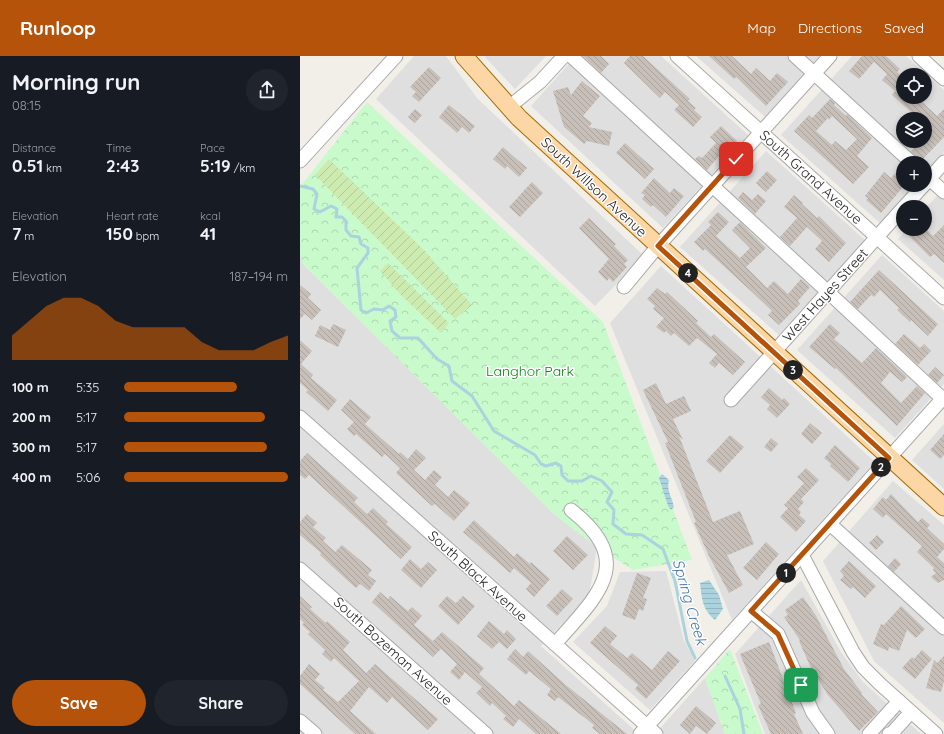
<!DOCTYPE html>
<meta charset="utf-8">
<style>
:root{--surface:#171b24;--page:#20242c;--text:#f1f3f6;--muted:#9ea1a6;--accent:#b45309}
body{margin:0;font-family:Quicksand,sans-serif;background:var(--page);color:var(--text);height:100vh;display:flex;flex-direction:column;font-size:15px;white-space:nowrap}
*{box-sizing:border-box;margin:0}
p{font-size:13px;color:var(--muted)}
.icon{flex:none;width:22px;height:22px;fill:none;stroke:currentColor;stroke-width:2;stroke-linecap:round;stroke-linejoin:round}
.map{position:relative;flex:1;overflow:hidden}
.drawer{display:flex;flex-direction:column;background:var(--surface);width:300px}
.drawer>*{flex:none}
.buttons{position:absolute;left:596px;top:12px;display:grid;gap:8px}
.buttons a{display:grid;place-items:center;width:36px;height:36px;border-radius:50%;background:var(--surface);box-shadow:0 2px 6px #0003;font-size:20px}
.pin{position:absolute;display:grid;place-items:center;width:34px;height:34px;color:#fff;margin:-17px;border-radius:8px;box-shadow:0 2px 6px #0006}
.km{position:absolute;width:20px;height:20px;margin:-10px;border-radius:50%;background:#222;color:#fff;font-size:11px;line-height:20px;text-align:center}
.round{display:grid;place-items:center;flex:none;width:42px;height:42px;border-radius:21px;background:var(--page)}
.head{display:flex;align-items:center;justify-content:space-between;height:68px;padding:0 12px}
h1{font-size:22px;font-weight:700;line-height:30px}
.metrics{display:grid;grid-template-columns:repeat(3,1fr);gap:6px;height:68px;padding:4px 12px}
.metrics div{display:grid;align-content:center}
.metrics b{font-size:17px;font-weight:700}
.metrics small{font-size:11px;font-weight:400}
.metrics p{font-size:11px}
.chart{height:112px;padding:8px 12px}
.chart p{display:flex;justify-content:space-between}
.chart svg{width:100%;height:72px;margin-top:4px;fill:var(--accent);opacity:.7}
.button{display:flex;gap:8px;margin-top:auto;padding:8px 12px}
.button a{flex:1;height:46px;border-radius:24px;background:var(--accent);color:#fff;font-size:16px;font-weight:700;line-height:46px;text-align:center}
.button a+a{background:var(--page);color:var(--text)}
ul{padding:0 12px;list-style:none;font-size:13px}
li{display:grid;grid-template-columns:64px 48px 1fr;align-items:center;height:30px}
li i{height:10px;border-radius:5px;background:var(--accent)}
header{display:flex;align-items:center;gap:24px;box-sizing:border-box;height:56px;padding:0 20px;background:var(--accent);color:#fff}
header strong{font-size:19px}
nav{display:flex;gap:22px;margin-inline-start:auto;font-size:14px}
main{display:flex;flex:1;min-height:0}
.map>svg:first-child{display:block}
.residential{fill:#e0dfdf;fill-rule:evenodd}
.park{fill:url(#park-crowns)}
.garden{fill:url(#garden-furrows)}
.water{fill:url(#water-rules)}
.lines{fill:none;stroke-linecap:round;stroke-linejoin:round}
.stream{stroke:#aad3df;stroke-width:3}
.building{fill:url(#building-back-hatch);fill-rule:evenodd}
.minor-casing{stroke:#a9a9a9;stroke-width:15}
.major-casing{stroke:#a06b00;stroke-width:19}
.minor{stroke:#fff;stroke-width:13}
.major{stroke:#fcd6a4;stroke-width:17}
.route-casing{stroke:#fff;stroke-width:8}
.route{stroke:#b45309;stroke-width:5}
.labels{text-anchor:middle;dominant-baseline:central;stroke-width:3;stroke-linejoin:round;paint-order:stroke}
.street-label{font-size:14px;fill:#222;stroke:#fff}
.park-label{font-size:14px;fill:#0c8416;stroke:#fff}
.water-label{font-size:15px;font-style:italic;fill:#4a7aab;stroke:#fff}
</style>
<header>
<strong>Runloop</strong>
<nav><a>Map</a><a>Directions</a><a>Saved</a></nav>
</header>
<main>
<section class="drawer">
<div class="head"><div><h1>Morning run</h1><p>08:15</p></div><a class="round"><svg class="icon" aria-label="share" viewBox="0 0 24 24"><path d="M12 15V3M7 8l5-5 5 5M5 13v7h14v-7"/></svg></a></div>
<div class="metrics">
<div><p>Distance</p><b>0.51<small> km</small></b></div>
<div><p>Time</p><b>2:43</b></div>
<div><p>Pace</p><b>5:19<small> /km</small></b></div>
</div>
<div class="metrics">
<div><p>Elevation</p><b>7<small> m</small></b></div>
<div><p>Heart rate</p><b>150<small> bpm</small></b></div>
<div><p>kcal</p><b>41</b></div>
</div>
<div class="chart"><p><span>Elevation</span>187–194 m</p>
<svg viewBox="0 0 160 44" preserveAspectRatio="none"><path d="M0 44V29L10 20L20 11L30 6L40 6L50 11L60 20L70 24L80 24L90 24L100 24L110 33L120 38L130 38L140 38L150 33L160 29V44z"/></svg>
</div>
<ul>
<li><b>100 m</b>5:35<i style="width:69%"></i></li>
<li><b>200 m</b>5:17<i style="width:86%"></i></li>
<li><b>300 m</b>5:17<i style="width:87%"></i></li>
<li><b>400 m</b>5:06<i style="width:100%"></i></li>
</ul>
<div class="button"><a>Save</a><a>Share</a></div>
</section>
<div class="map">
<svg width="644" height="678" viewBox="0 0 644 678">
<defs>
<pattern id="park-crowns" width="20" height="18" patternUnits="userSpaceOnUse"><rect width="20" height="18" fill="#c8facc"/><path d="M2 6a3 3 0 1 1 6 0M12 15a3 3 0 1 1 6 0" fill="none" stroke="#acd6af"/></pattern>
<pattern id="garden-furrows" width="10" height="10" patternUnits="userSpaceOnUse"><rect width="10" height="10" fill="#cdebb0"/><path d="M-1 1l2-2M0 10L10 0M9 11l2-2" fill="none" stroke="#b0c997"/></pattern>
<pattern id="water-rules" width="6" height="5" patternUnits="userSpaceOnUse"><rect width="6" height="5" fill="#aad3df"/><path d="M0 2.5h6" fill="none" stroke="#92b5bf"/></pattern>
<pattern id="building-back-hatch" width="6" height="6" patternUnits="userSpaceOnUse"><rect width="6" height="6" fill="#c7bfb8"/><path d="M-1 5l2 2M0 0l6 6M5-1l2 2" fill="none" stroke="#aba49e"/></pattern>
</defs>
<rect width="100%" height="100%" fill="#f2efe9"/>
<g class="residential">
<path d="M114 0H146L177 42 344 200 295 250 76 43Z"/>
<path d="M184 0H246L215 33Z"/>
<path d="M276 0H361L448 79 363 172 231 50Z"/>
<path d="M396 0H520L465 61Z"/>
<path d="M552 0H606L644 34V96L625 117V107H603V129H615L580 167 481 79ZM603 19H625V41H603ZM603 63H625V85H603Z"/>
<path d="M466 95 565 184 479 279 380 191Z"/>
<path d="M644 132V224L598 183 607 173H625V153Z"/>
<path d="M0 197 2 207 254 458 297 491 289 540 241 590 339 678H0Z"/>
<path d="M582 199 644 255V328L595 382 497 294Z"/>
<path d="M361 210 575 406 432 564 310 267Z"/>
<path d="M644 368V433L612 404Z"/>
<path d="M593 425 644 469V667L574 605 523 505Z"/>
<path d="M366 515 384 585 395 605 350 654 273 586 307 550 320 516Z"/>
<path d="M501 524 541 596 563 626 621 678H465L435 598Z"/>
<path d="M405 622 425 678H355Z"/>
</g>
<g class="park">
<path d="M67 46 303 266 392 504 333 514 297 491 254 458 2 207 0 197V131Z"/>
<path d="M430 593 463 678H425L405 622Z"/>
</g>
<g class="garden">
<path d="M29 103 124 194 172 249 155 263 15 119Z"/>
<path d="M88 207 149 267 141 277 100 238 80 215Z"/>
</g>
<g class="water">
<path d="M362 418 369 424C366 434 372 441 374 451L371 454 368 450 359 422Z"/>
<path d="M409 524 419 539 423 553 415 564C402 553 402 543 400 527Z"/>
</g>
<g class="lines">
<g class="stream">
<path d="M0 130 13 133 17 138 14 153 20 156 31 150 37 153 36 161H42L46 165V174L51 180 59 181 61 188 68 192V197L57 212 61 254 66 257 74 253 83 254 89 250 95 254 96 261 90 265 92 275 100 282H118L137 303 149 310 152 325 172 340 194 375 235 399 241 408 246 410 256 407 261 410 262 419 268 425H282L291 420 302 425 312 436 307 446 314 454 313 468 326 478 342 479 363 493 375 525 387 585 395 602"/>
<path d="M425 620 440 653 444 678"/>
</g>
</g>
<g class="building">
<path d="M283 0H301L309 8 301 17Z"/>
<path d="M330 0H343L390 43 388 45 396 52 394 54 402 61 393 71 374 54 379 49 365 36 360 42 324 7Z"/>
<path d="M409 0H432L451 18 456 12 470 25 477 17 488 26 466 50 436 21 434 23Z"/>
<path d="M562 0H586L600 13 597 16 603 21V41H625L621 45 637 60 644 53V81L621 105 611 95 621 85H625V63H619L592 39 595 35 582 24 587 18 574 6 559 23 549 15Z"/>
<path d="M129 11 141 22 119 46 112 40 116 36 110 31Z"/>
<path d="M282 25 300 40 283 60 292 67 289 71 312 76 309 90 287 85 284 88 264 71 253 35 268 31 271 39Z"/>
<path d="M530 43 535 47 534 49 546 60 547 58 572 82 557 100 569 111 553 128 494 75 509 59 512 62ZM532 60 557 83 546 94 535 85 532 89 516 75 528 62 529 64Z"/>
<path d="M149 49 175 70 169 77 162 71 157 77 139 61Z"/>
<path d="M115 53 122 59 115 67 108 61Z"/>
<path d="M421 70 437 85 427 97 424 94 407 114 395 103 399 100 402 102 416 87 410 81Z"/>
<path d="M325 87 354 113 345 123 316 97Z"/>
<path d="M203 91 227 112 219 121 207 110 205 113 193 103Z"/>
<path d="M603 109V131L581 157 566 144 568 142 565 140 584 116 591 122Z"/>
<path d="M467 115 477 124 466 136 456 127Z"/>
<path d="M354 122 370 137 374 132 384 140 366 161 353 149 351 151 342 143 345 139 341 137Z"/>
<path d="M232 126 243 137 220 161 209 151Z"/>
<path d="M443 136 452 144 458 138 466 145 455 158 438 142Z"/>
<path d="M494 139 503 147 502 148 517 162 519 160 546 187 529 206 515 193 522 185 507 171 490 190 480 181 497 162 484 151Z"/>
<path d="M418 156 429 166 416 180 440 202 450 192 432 174 440 166 466 192 446 211 467 232 474 225 488 238 501 223 510 231 498 245 500 248 479 269 468 259 472 255 452 236 405 193 403 195 394 186 411 169 408 166Z"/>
<path d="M289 162 316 188 314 190 328 204 324 208 327 211 313 226 309 222 307 225 298 216 309 203 279 172Z"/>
<path d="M644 169V207L634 198 630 201 609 180 615 173H626L633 180Z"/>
<path d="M579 214 638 268 628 280 611 264 610 266 597 254 599 252 580 234 574 241 571 239 558 253 550 246Z"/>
<path d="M0 229 11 238 8 242 21 254 12 264 5 258 0 263Z"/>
<path d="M357 232 365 238 367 236 398 265 396 267 411 281 414 278 445 306 433 319 419 307 415 312 409 307 417 298 397 282 389 290 374 277 371 280 366 275 364 277 356 271 364 262 353 253 355 250 347 243Z"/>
<path d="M33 268 46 274 38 291 15 280 20 269 30 274Z"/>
<path d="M530 268 540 277 534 283 562 307 576 292 607 321 602 326 590 316 581 327 601 347 617 330 625 337 597 370 536 312 535 313 509 291Z"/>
<path d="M604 278 620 292 624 288 631 295 618 309 595 288Z"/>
<path d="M0 284 12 295 1 308 13 319 11 322 37 344 28 355 6 336 8 334 0 327Z"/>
<path d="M635 311 644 319 637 327 628 319Z"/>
<path d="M356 327 366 348 384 340 391 355 373 363 383 384 379 380 413 466 440 455 454 488 428 499 426 497 443 529 429 537 409 500 394 467 396 466 365 387 368 386 343 334Z"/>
<path d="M469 332 482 344 484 342 490 348 477 362 467 353 470 349 461 341Z"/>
<path d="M50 343 71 361 65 368 99 398 100 396 108 403 116 393 126 402 114 414 125 424 134 414 142 421 135 429 148 441 154 434 170 447 154 465 135 448 132 450 96 417 100 412 85 398 82 401 56 378 54 380 47 373 54 366 41 354Z"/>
<path d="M510 367 522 377 512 388 501 378Z"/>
<path d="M644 378V399L640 403 630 394Z"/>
<path d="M430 379 444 391 420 417 406 405Z"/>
<path d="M471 382 478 388 471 396 464 391Z"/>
<path d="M535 389 560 412 548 426 530 410 531 408 524 402Z"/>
<path d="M7 397 58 442 54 446 67 458 73 452 88 466 86 468 112 491 101 503 9 419 5 423 0 419V405Z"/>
<path d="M506 412 519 424 501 443 504 446 498 453 501 456 499 459 506 465 496 476 480 461 488 452 484 449 504 427 497 421Z"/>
<path d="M591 438 618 466 622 462 630 469 627 472 644 488V493L637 501 644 507V524L638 527 631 521 636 517 633 514 634 512 617 496 622 490 586 458 583 462 573 453 583 441 586 444Z"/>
<path d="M7 458 17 467 13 471 26 482 23 485 35 496 42 489 72 514 68 519 76 525 69 535 60 528 56 532 48 525 20 499 21 497 0 479V466Z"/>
<path d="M174 464 214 501 217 497 230 508 231 506 250 523 234 541 226 533 231 527 214 512 210 517 163 476Z"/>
<path d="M577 479 584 486 576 494 569 487Z"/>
<path d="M267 480 288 499 273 514 253 495Z"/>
<path d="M466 486 479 498 457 524 443 512Z"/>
<path d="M595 502 601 508 594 516 588 510Z"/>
<path d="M110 503 121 513 128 506 137 514 121 532 101 514Z"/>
<path d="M549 505 576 530 565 542 553 531 551 533 540 524 544 520 540 515Z"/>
<path d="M337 517 351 522 343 542 347 543 343 555 339 553 335 564 322 559Z"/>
<path d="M262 533 273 543 257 560 246 550Z"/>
<path d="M80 536 88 543 90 540 108 555 112 551 122 560 114 569 133 585 142 576 184 612 179 618 214 650 219 644 261 678H236L219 663 213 671 203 663 206 660 192 647 190 650 176 637 182 631 165 616 159 624 150 616 157 608 141 593 133 601 72 546Z"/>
<path d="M0 540 12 551 10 553 26 567 27 565 50 586 43 594 66 617 75 608 138 663 128 674 92 641 87 647 69 631 50 655 76 678H55L0 628V620L9 608 20 618 15 624 25 632 23 634 38 646 59 625 34 602 31 606 22 598 25 594 8 578 10 576 2 569 4 567 0 563Z"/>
<path d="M147 540 156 547 163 540 175 550 158 569 138 550Z"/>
<path d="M503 541 516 560 544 613 562 637 561 638 578 656 559 675 528 639 511 612 499 585 500 584 484 561 488 559 485 554Z"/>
<path d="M601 550 625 573 616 582 607 574 599 595 589 591 588 595 573 588 581 568 584 569Z"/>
<path d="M189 565 204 578 207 574 216 583 207 593 199 586 192 593 177 580Z"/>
<path d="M305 570 317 580 310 588 327 602 332 597 352 614 368 595 380 605 346 643 335 633 338 629 290 587Z"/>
<path d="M469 586 496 657 494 658 503 678H471L458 649 461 648 440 598Z"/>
<path d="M215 593 223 601 228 595 267 630 327 678H300L292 672 294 669 258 641 255 645 247 639 251 633 229 615 226 619 207 603Z"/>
<path d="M622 594 632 603 615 623 602 612 612 601 614 603Z"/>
<path d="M644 600V625L641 636 626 632 634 604 637 607Z"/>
<path d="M396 650 416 667 407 678 396 670 390 678 380 669Z"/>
</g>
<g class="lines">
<g class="minor-casing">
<g id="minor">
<path d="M271 0 528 236 644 344"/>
<path d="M377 0 644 242"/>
<path d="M495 0 612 107"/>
<path d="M619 0 644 23"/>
<path d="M209 51 240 26 264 0"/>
<path d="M0 105 96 0"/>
<path d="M625 119 644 136"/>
<path d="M625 128 644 106"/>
<path d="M604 151 624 129"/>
<path d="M324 231 358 190 530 0"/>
<path d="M431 344 603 152"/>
<path d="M0 361 356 678"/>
<path d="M530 468 644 572"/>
<path d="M502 499 553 596 563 611 580 628 636 678"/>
<path d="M0 513 186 678"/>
<path d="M451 555 478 578 513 657 528 678"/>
<path d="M255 588C297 540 338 506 271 454"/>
<path d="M0 665 15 678"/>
<path d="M340 678 644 341"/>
<path d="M569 678 599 645"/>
<path d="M589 678 592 677 611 656"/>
</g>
</g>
<g class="major-casing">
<path id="major" d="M164 0 219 62 644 451"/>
</g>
<use href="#minor" class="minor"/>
<use href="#major" class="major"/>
</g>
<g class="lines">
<g class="route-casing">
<path id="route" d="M436 103 358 190 589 402 451 555 478 578 501 629"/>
</g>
<use href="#route" class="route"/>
</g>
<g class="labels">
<g class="street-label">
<text transform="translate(511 121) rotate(42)">South Grand Avenue</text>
<text transform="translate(294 131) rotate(43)">South Willson Avenue</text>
<text transform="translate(525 239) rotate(-48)">West Hayes Street</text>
<text transform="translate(178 520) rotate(42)">South Black Avenue</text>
<text transform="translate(93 595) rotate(42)">South Bozeman Avenue</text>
</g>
<g class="park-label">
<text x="230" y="315">Langhor Park</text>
</g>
<g class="water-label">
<text transform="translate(390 546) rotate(74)">Spring Creek</text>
</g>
</g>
</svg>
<div class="buttons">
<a><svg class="icon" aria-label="locate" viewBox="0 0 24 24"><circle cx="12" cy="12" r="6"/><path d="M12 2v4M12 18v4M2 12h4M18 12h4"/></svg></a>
<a><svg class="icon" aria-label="layers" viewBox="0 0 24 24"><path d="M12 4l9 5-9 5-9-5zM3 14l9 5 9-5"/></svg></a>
<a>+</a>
<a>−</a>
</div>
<div class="pin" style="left:501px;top:629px;background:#1e9e55"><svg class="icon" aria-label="arrive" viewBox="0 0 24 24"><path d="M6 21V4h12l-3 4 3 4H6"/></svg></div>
<div class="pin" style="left:436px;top:103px;background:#d93025"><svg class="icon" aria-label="check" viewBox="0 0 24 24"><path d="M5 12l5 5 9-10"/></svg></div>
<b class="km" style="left:486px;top:517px">1</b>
<b class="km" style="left:581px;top:411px">2</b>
<b class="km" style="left:493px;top:314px">3</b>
<b class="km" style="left:388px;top:217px">4</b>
</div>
</main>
